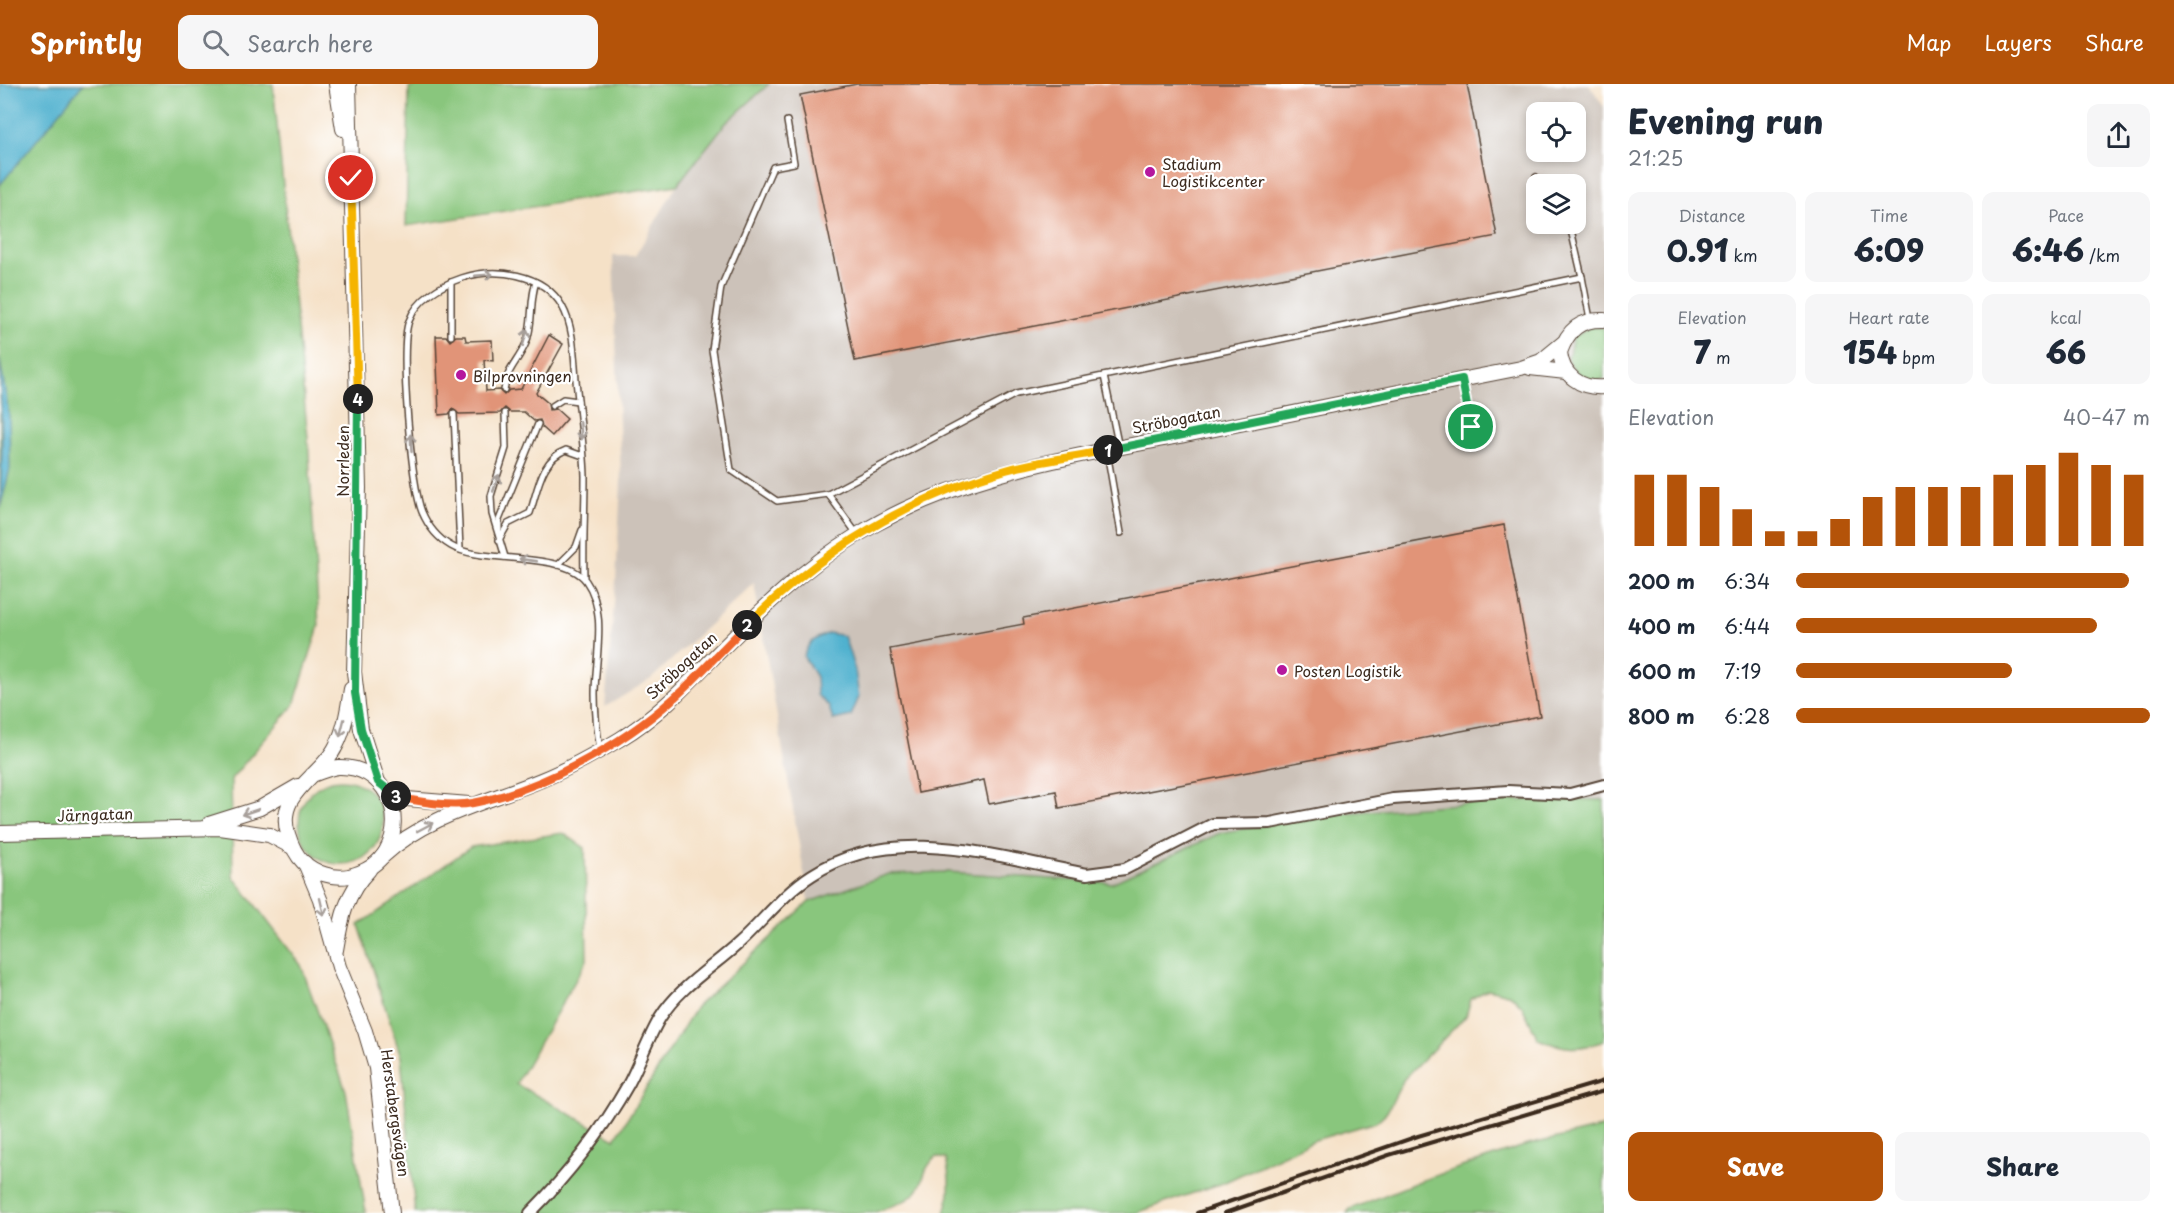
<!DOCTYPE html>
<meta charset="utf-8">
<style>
:root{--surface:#fff;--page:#f6f6f7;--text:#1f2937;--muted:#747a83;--accent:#b45309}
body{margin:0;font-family:"Playpen Sans",sans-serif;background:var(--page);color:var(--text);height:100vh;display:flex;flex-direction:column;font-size:22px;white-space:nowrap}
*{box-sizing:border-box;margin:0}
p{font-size:20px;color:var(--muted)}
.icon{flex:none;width:33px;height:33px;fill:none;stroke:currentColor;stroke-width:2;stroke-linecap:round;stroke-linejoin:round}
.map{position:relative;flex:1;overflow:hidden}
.side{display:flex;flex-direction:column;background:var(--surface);width:570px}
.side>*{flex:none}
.fabs{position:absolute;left:1526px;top:18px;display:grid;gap:12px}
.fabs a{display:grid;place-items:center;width:60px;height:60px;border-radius:12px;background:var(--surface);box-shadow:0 3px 9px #0003;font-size:30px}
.pin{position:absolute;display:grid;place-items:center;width:51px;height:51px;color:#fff;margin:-26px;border:3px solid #fff;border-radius:50%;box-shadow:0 2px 6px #0007}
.km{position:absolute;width:30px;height:30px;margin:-15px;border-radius:50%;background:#222;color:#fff;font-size:16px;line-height:30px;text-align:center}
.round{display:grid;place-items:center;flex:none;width:63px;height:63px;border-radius:12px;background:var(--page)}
.headline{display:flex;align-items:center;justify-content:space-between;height:102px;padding:0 24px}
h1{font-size:33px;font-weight:800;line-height:45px}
.metrics{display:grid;grid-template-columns:repeat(3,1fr);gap:9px;height:102px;padding:6px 24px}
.metrics div{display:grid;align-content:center;border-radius:12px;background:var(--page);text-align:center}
.metrics b{font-size:30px;font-weight:800}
.metrics small{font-size:16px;font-weight:400}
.metrics p{font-size:16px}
.chart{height:168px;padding:12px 24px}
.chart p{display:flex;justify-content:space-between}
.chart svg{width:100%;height:108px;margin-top:6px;stroke:var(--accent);stroke-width:6}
.action{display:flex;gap:12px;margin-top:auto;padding:12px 24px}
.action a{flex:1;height:69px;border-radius:12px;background:var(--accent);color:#fff;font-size:24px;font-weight:800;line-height:69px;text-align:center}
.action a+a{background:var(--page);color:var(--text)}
ul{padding:0 24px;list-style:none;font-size:20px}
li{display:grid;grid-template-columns:96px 72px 1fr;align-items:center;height:45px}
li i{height:15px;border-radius:8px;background:var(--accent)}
header{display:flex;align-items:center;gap:36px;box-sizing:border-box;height:84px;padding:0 30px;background:var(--accent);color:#fff}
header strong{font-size:28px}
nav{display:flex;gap:33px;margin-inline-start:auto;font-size:21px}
.search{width:420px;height:54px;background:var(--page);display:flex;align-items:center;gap:15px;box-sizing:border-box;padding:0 21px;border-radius:12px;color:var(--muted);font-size:22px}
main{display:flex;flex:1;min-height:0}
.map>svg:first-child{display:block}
.industrial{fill:#ccc2b9;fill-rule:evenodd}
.green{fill:#89c67d;stroke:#62784e;stroke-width:1.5}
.water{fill:#50b1cf;stroke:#466e76;stroke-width:1.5}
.building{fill:#e19478}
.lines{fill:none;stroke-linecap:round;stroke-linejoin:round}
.service-casing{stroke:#574537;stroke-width:8}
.minor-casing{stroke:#574537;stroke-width:14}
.tertiary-casing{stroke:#574537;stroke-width:16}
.service{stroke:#fff;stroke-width:5}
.minor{stroke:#fff;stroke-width:10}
.tertiary{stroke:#fff;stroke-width:14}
.rail{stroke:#3b2a1e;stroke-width:4}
.oneway{stroke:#a79f9a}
.split-1-casing{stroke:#fff;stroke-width:12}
.split-2-casing{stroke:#fff;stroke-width:12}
.split-3-casing{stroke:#fff;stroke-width:12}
.split-4-casing{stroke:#fff;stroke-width:12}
.split-5-casing{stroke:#fff;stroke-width:12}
.split-1{stroke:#22a559;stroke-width:8}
.split-2{stroke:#f5b400;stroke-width:8}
.split-3{stroke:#f0652b;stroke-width:8}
.split-4{stroke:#22a559;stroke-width:8}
.split-5{stroke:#f5b400;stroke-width:8}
.poi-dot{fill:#b5179e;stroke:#fff;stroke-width:2}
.labels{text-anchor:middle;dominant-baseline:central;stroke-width:4.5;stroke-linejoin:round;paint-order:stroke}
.poi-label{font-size:15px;fill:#3b2a1e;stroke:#fff;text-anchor:start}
.street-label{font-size:15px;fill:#3b2a1e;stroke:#fff}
</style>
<header>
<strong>Sprintly</strong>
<div class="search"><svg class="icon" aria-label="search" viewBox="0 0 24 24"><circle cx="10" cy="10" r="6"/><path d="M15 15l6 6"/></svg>Search here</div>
<nav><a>Map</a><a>Layers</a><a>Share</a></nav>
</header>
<main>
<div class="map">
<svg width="1604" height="1129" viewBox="0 0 1604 1129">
<rect width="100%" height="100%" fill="#fff"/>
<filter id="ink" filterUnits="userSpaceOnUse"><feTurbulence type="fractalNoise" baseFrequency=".0167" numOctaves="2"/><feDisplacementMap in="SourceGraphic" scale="12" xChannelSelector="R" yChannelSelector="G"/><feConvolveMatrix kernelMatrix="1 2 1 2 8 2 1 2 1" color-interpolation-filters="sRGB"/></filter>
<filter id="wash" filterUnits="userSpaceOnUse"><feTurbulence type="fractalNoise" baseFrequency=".008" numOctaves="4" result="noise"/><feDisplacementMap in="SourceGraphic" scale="24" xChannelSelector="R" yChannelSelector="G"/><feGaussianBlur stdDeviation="1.35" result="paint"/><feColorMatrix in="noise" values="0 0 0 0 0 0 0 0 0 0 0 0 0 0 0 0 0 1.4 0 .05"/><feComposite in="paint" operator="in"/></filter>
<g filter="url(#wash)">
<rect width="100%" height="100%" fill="#f5e1c7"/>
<path class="industrial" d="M769 0H1589L1604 23V716L1496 717 1319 731 1220 749 1112 799 947 788 889 790 809 818 754 499 651 595 605 623 616 497 621 397 613 172H635L677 101 725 40ZM1536 28H1575V68H1536ZM1536 100H1575V140H1536Z"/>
<g class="green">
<path d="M0 0H273L308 354 319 542 294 621 231 695 233 792 301 881 346 1007 366 1129H0Z"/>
<path d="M422 0H769L725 40 677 101 406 142 409 4Z"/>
<path d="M1591 242 1604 244V295C1586 301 1574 290 1568 274L1573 253Z"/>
<circle cx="341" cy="738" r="42"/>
<path d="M1572 715 1604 716V957C1577 967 1565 965 1538 955L1522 922 1511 911 1488 905 1471 915 1466 932 1404 995 1387 1028 1376 1038 1315 1056 1225 1098 1136 1129H945C951 1110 950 1094 946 1075L936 1073C922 1085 926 1094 917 1107 909 1118 886 1124 873 1129H415L401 973 359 841 471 763 563 749 585 764 587 876 516 1000 615 1055 696 923 809 818 889 790 947 788 1112 799 1220 749 1319 731 1496 717Z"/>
<path d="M1604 1043V1129H1347L1350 1125 1420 1097 1524 1062Z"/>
</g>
<g class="water">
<path d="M0 0H83L0 101Z"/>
<path d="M0 276 9 330 10 385 0 425 2 364Z"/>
<path d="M829 549 844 552 855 586 859 613 851 632 833 636 829 623 817 611 816 593 804 573C806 559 816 554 829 549Z"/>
</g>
<g id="blocks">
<g class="building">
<path d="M857 0H1467L1497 152 855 277 800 11Z"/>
<path d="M549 251 563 260 536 309 548 319 549 326 556 325 567 335 552 352 542 343 540 336 534 337 524 328H510L505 324 500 329 459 330 453 325 449 330 439 331 436 252H446L450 257 456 252H465L466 257 492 256 493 277 484 276 486 307 499 306 504 311 509 306 521 305Z"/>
<path d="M1504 441 1540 632 1059 724 1056 707 989 720 984 696 918 709 890 565 1024 540 1023 534Z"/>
</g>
</g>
</g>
<g filter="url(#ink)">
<use href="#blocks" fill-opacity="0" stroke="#574537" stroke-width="1.5"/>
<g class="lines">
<g class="service-casing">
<g id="service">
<path d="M787 37 794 79 773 83 721 203 712 266 731 386 777 417 828 410 1016 310 1582 193 1590 235"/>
<path d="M1536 93 1541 100"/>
<path d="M1566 140 1572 150 1582 193"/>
<path d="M451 252V198"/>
<path d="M1104 292 1119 364"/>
<path d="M1462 295 1473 352"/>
<path d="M504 306C507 284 518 278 526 259 534 240 529 217 536 198"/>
<path d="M552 322 563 315 578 317"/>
<path d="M505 329 506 364 491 412 492 430 505 473"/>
<path d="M454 330 460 465"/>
<path d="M1107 368 1121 449"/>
<path d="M828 410 857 450"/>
<path d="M499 448V436L538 340"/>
<path d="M499 456 508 440 530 429C538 405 541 375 566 366L583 372"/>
<path d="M558 481 576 463 582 446"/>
<path d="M584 493C583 459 585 426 585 392 584 360 579 328 576 296 574 272 574 243 562 222 543 189 496 183 462 194 441 201 417 215 409 237 399 262 411 402 422 428 428 442 437 454 451 462 481 480 565 467 586 497 608 528 595 574 595 610 595 629 597 647 600 666"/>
</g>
</g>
<g class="minor-casing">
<path id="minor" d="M530 1129C569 1090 602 1047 629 999 640 978 648 954 660 934 679 903 713 883 739 859 763 837 785 808 812 791 894 737 1000 774 1087 790L1125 785 1213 740 1270 739 1393 715 1508 707 1570 710 1604 701"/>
</g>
<g class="tertiary-casing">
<g id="tertiary">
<path d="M336 0 343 45"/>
<path d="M349 0 359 404 354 588 361 645 378 698"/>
<path d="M1604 236C1580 235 1568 246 1560 268 1562 292 1581 305 1604 303"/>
<path d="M1530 284 1566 288"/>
<path d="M312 691C321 688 329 684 338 683 384 681 407 731 386 767 378 781 365 788 349 792 333 795 315 789 303 778 295 770 291 760 288 750 275 709 321 693 336 662 345 645 348 624 351 605"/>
<path d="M384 705 407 715 469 720"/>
<path d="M209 740 260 724 298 702"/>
<path d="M0 749 220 744 269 751 292 763"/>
<path d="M382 773C428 731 485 719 541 696 568 685 595 670 620 655 657 633 687 601 716 571 760 527 803 484 857 451 960 388 1073 373 1190 350 1300 328 1411 305 1521 284L1541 277 1563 259"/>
<path d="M305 779 320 815 339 883 365 947 376 984 392 1129"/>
<path d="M336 866C341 835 346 809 369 786"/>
</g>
</g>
<use href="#service" class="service"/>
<use href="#minor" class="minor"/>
<use href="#tertiary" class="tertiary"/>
<g class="rail">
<path d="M1197 1129 1418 1052 1604 997"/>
<path d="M1225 1129 1389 1071 1604 1007"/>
</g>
</g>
<defs><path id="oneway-shaft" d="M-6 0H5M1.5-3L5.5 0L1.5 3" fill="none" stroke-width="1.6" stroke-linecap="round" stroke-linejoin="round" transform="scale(1.5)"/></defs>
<g class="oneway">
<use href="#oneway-shaft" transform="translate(484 191) rotate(-5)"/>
<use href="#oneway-shaft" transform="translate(525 254) rotate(-74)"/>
<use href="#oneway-shaft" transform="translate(581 347) rotate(85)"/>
<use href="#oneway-shaft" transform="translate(411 359) rotate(-93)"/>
<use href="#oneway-shaft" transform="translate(496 399) rotate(-71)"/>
<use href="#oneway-shaft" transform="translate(528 476) rotate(-172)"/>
<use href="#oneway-shaft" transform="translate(342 644) rotate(104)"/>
<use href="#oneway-shaft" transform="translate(250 728) rotate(161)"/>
<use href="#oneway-shaft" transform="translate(425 743) rotate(-28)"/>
<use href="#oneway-shaft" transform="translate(322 823) rotate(77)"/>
</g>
</g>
<g class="lines" filter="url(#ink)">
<g class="split-1-casing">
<path id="split-1" d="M1108 366 1462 295 1471 343"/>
</g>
<g class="split-2-casing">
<path id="split-2" d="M747 541C821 467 905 415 1006 386 1039 377 1074 373 1108 366"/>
</g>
<g class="split-3-casing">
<path id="split-3" d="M396 712C416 718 453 723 473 719 541 706 622 661 673 615 699 592 722 565 747 541"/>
</g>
<g class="split-4-casing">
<path id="split-4" d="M358 315 355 609 361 645 378 698 396 712"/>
</g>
<g class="split-5-casing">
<path id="split-5" d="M351 94 358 315"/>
</g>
<use href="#split-1" class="split-1"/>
<use href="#split-2" class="split-2"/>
<use href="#split-3" class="split-3"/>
<use href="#split-4" class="split-4"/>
<use href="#split-5" class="split-5"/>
</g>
<g class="poi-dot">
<circle cx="1150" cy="88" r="6"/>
<circle cx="461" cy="291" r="6"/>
<circle cx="1282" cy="586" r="6"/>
</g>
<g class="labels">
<g class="poi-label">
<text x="1162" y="79">Stadium<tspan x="1162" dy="17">Logistikcenter</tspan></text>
<text x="473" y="291">Bilprovningen</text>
<text x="1294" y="586">Posten Logistik</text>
</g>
<g class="street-label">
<text transform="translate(1176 335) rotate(-11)">Ströbogatan</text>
<text transform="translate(342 377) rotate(-90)">Norrleden</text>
<text transform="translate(681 581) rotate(-43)">Ströbogatan</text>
<text transform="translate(95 730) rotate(-2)">Järngatan</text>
<text transform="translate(396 1029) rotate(82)">Herstabergsvägen</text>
</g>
</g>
</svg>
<div class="fabs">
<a><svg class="icon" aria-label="locate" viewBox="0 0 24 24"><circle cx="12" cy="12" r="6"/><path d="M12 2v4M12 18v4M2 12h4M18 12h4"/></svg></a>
<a><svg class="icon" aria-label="layers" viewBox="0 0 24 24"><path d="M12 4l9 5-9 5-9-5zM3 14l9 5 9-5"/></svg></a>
</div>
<div class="pin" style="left:1471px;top:343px;background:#1e9e55"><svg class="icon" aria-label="arrive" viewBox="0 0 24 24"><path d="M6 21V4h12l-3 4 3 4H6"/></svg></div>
<div class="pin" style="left:351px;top:94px;background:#d93025"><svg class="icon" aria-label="check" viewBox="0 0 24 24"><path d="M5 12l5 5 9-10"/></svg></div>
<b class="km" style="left:1108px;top:366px">1</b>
<b class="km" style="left:747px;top:541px">2</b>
<b class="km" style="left:396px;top:712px">3</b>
<b class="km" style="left:358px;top:315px">4</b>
</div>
<section class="side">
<div class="headline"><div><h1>Evening run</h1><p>21:25</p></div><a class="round"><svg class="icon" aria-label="share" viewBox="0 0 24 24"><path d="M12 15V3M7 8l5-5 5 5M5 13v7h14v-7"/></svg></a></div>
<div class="metrics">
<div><p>Distance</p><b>0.91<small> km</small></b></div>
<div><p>Time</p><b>6:09</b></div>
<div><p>Pace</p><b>6:46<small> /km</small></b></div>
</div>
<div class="metrics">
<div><p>Elevation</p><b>7<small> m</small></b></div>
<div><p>Heart rate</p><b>154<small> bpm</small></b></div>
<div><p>kcal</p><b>66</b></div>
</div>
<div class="chart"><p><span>Elevation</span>40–47 m</p>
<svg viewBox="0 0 160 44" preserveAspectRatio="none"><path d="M5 44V15M15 44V15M25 44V20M35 44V29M45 44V38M55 44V38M65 44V33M75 44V24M85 44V20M95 44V20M105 44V20M115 44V15M125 44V11M135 44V6M145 44V11M155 44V15"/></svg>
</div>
<ul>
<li><b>200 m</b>6:34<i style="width:94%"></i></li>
<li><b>400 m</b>6:44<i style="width:85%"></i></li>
<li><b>600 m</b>7:19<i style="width:61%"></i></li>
<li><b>800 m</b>6:28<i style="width:100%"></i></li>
</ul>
<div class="action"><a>Save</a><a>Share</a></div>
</section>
</main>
